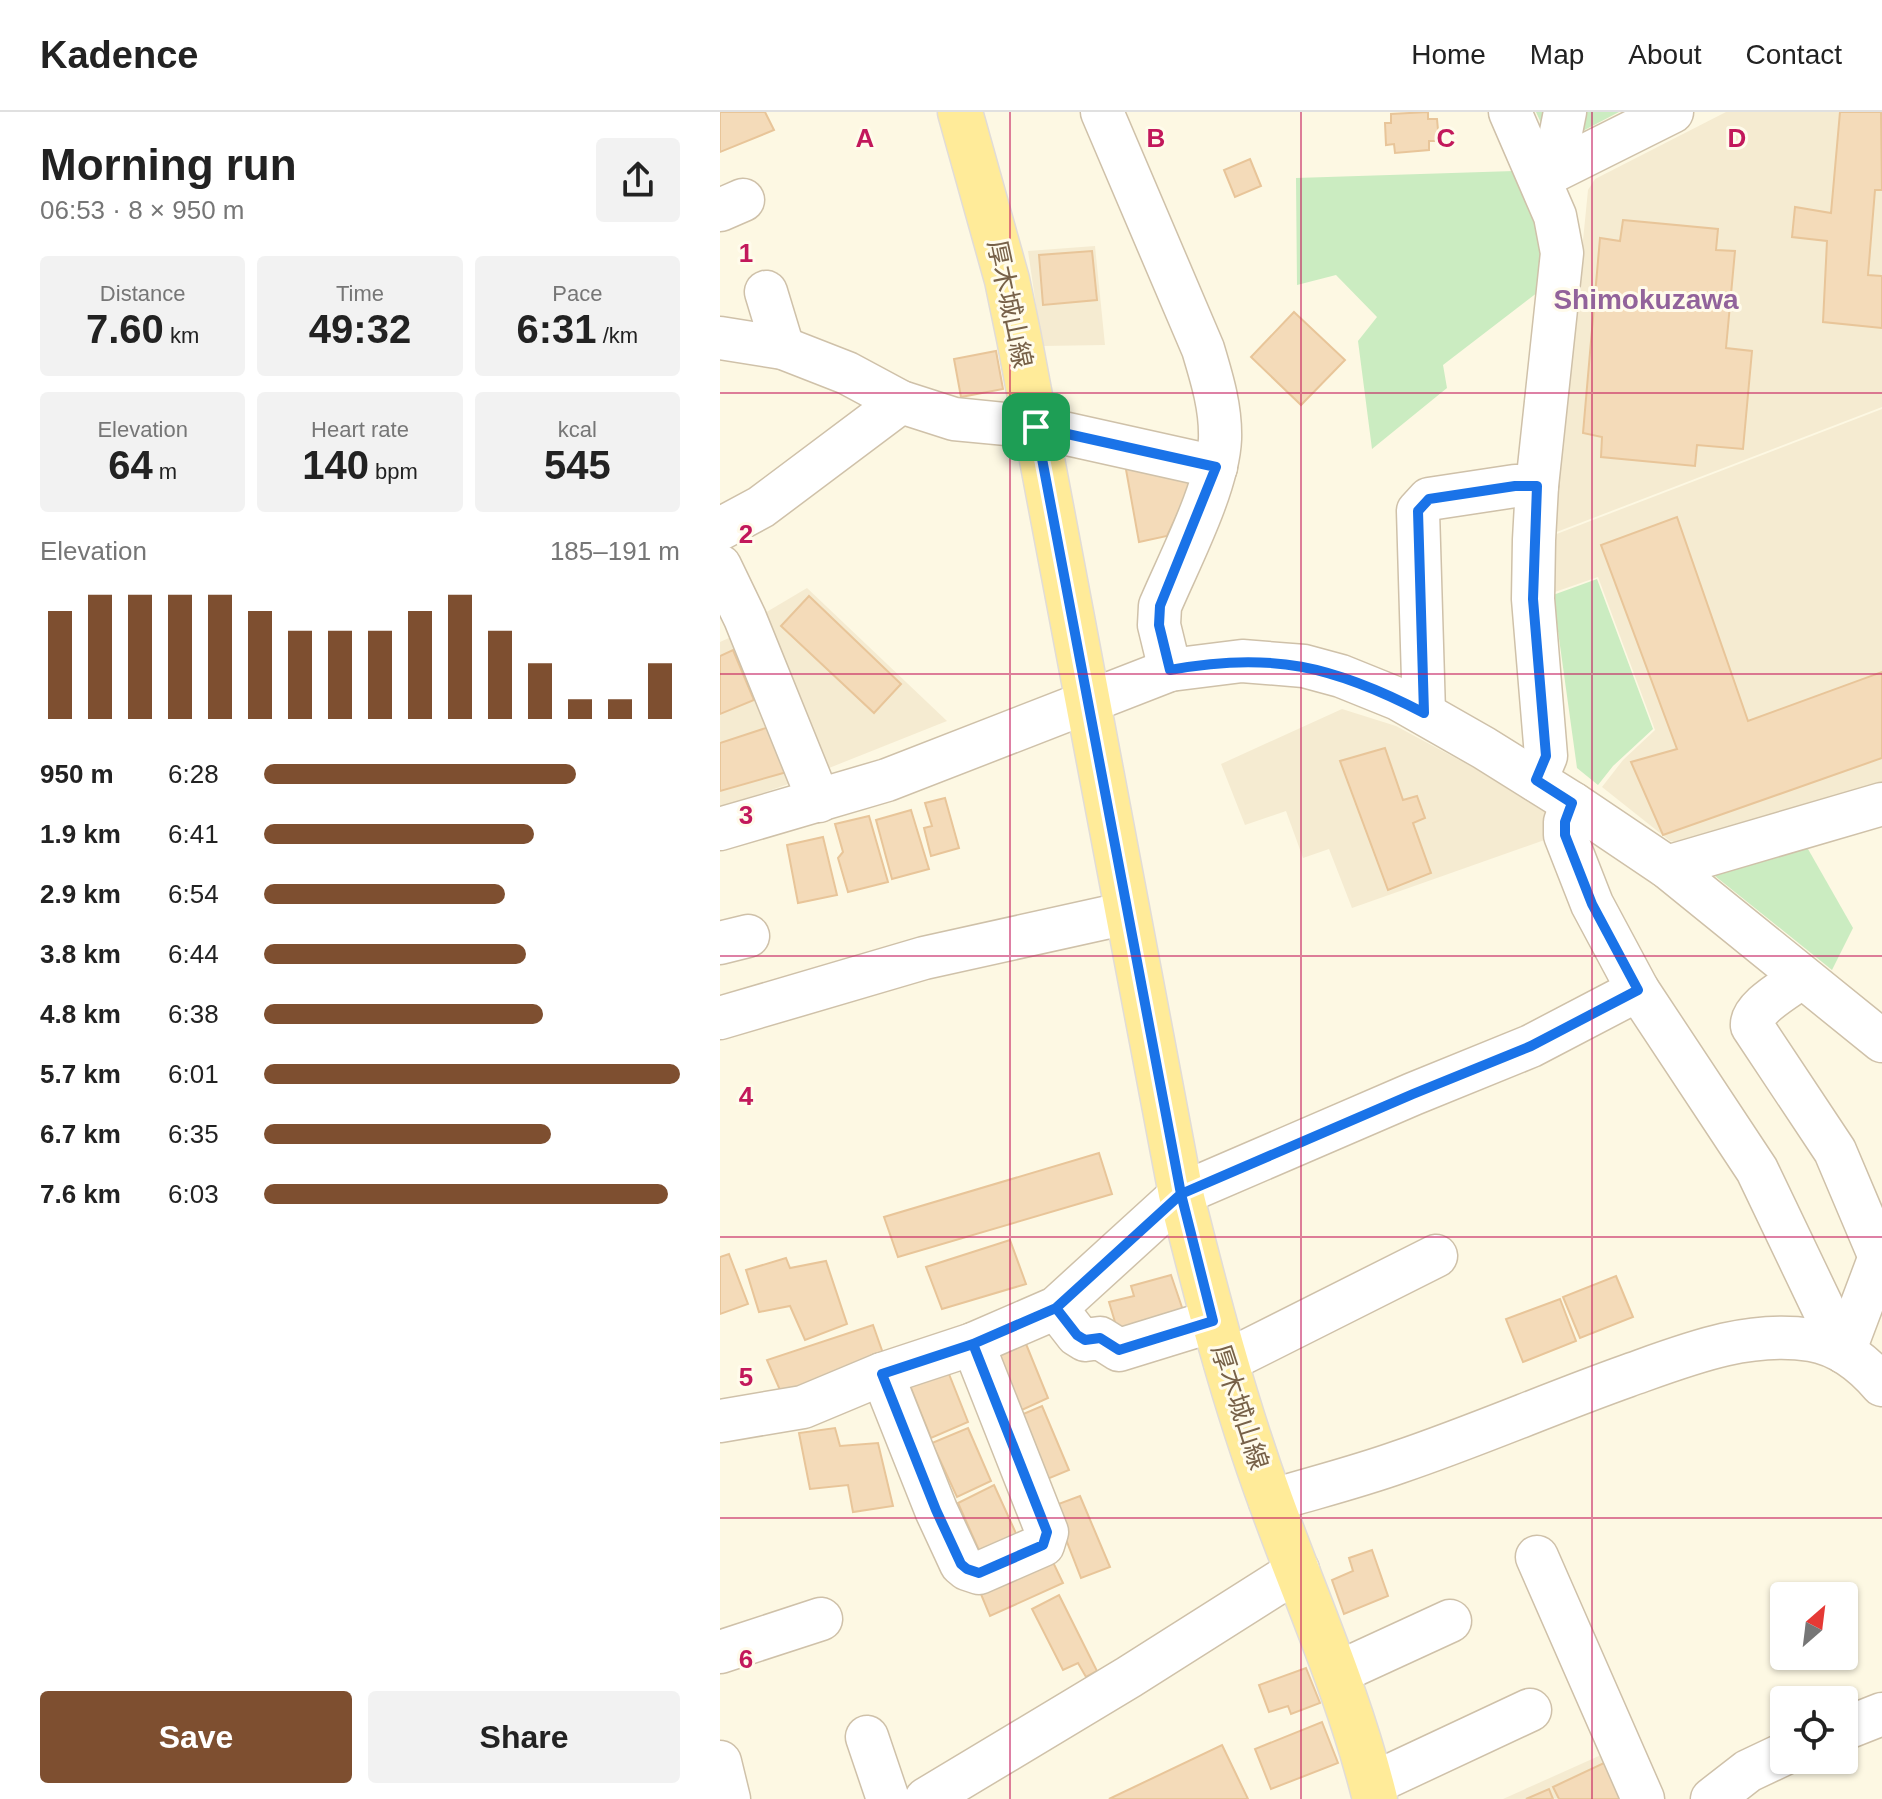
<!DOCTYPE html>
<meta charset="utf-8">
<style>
:root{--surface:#fff;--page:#f2f2f2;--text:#222;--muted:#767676;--line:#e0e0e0;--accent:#7e4f30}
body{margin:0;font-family:Helvetica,"Noto Sans JP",sans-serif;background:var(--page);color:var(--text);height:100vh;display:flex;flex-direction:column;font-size:30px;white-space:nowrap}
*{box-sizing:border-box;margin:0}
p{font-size:26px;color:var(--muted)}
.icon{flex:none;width:44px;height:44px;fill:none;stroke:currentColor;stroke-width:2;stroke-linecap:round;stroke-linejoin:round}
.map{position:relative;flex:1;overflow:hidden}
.side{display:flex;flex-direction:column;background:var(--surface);width:720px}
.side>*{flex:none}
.needle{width:52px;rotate:28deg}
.buttons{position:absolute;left:1050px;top:1470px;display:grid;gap:16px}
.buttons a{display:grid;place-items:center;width:88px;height:88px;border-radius:8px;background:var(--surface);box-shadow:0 2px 6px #0004;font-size:40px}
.pin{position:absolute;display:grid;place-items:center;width:68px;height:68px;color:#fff;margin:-34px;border-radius:16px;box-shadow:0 4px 12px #0006}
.round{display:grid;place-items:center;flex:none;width:84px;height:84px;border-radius:8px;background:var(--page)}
.head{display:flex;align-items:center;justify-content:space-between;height:136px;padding:0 40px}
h1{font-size:44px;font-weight:600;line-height:60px}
.figures{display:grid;grid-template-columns:repeat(3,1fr);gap:12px;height:136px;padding:8px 40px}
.figures div{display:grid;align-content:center;border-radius:8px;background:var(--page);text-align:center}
.figures b{font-size:40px;font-weight:600}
.figures small{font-size:22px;font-weight:400}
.figures p{font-size:22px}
.chart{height:224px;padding:16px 40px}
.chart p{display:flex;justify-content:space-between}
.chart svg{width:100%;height:144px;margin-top:8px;stroke:var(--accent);stroke-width:6}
.button{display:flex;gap:16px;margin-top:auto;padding:16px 40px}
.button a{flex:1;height:92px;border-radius:8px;background:var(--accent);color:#fff;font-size:32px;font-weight:600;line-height:92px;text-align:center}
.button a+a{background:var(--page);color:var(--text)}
ul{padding:0 40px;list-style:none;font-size:26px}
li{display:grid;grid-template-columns:128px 96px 1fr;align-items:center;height:60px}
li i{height:20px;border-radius:10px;background:var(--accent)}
header{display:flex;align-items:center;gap:48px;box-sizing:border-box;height:112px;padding:0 40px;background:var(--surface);border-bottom:2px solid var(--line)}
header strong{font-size:38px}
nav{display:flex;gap:44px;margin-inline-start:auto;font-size:28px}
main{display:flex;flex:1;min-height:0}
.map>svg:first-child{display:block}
.residential{fill:#f5ebd1}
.green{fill:#cbecc1}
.building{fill:#f4dbb9;stroke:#e8c599;stroke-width:2}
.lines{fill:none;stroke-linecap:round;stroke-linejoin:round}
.minor-casing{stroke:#cfc1a9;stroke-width:45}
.major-casing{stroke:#e1dcd7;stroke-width:47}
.minor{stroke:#fff;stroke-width:42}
.major{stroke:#ffeb99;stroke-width:44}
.route-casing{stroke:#fff;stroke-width:16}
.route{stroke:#1a73e8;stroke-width:10}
.grid{fill:none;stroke:#c2185b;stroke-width:2;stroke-opacity:0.55}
.labels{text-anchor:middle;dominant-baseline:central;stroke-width:6;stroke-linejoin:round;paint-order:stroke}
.street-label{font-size:26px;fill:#776148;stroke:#fffbeb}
.neighbourhood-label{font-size:28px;font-weight:bold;fill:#92639b;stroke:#fffbeb}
.grid-label{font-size:26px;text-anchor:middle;font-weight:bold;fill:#c2185b;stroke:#fffbeb;stroke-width:6;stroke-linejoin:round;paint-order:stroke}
</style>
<header>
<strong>Kadence</strong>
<nav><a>Home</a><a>Map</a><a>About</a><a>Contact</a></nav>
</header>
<main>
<section class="side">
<div class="head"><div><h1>Morning run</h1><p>06:53 · 8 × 950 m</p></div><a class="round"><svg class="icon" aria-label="share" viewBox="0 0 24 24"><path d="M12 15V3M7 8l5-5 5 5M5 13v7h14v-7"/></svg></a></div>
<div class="figures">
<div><p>Distance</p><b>7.60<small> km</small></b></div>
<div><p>Time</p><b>49:32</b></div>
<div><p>Pace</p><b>6:31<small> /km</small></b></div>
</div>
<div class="figures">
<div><p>Elevation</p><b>64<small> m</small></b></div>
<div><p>Heart rate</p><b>140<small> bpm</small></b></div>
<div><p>kcal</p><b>545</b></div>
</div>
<div class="chart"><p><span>Elevation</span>185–191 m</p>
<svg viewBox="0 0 160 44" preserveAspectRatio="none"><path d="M5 44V11M15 44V6M25 44V6M35 44V6M45 44V6M55 44V11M65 44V17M75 44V17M85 44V17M95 44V11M105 44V6M115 44V17M125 44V27M135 44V38M145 44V38M155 44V27"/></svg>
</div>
<ul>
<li><b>950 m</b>6:28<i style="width:75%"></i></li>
<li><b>1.9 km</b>6:41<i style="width:65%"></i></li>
<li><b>2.9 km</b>6:54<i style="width:58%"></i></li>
<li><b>3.8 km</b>6:44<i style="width:63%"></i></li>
<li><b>4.8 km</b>6:38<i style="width:67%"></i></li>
<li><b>5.7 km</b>6:01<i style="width:100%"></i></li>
<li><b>6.7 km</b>6:35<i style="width:69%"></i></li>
<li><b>7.6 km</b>6:03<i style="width:97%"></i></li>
</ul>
<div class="button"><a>Save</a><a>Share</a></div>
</section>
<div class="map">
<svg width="1162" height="1687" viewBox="0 0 1162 1687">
<rect width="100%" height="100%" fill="#fdf8e3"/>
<g class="residential">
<path d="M1006 0H1162V295L834 421 868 78 875 67Z"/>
<path d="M375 134 385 233 322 234 308 139Z"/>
<path d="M1162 297V672L1125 685 960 731 950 729 882 675 903 648 935 618 878 465 832 481 834 423Z"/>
<path d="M87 476 227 609 99 660 38 505Z"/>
<path d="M24 519 77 669 0 696V530Z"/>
<path d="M622 597 676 614 756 657 834 706 836 724 632 796 609 737 583 746 566 699 525 713 501 652Z"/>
<path d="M890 1639 911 1687H783Z"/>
</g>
<g class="green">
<path d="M816 0H899L855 23 821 11Z"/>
<path d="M794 59 823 125 826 174 723 253 727 276 652 337 638 229 657 205 616 163 577 173 576 66Z"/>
<path d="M877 467 933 617 893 654 878 673 857 656 833 483Z"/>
<path d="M1084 730 1133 816 1112 858 990 760Z"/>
</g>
<g class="building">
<path d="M0 0H45L54 18 0 40Z"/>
<path d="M708 0V7H717L719 29H709V38L675 41 674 32 666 33 665 11H671V2Z"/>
<path d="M1120 0H1161L1162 78H1155L1148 163 1162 164V216L1103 210 1107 129 1072 125 1075 95 1111 101Z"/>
<path d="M530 47 541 74 515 85 504 58Z"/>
<path d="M903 108 998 117 996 138 1015 139 1006 236 1032 239 1023 337 977 333 975 354 881 345 882 325 863 321 880 126 900 129Z"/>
<path d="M372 139 377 188 323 193 319 143Z"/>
<path d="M574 200 625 248 581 293 531 245Z"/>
<path d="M276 239 283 277 241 285 234 247Z"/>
<path d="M405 352 474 367 447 424 419 430Z"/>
<path d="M957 405 1028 609 1162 560V646L943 723 911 650 957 637 881 433Z"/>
<path d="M89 484 181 572 154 601 61 514Z"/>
<path d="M13 538 34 588 0 602V544Z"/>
<path d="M58 612 74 658 0 679V631Z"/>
<path d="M665 636 683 688 697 684 705 706 693 711 711 761 668 778 620 649Z"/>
<path d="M225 686 239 736 211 744 204 716 212 714 205 691Z"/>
<path d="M191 698 209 757 172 767 156 708Z"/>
<path d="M149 704 168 770 128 780 118 746 123 740 115 712Z"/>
<path d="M103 725 117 783 78 791 67 733Z"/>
<path d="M379 1041 392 1082 178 1145 164 1105Z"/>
<path d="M290 1128 306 1172 222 1197 206 1155Z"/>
<path d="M9 1142 28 1192 0 1202V1145Z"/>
<path d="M66 1146 70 1156 106 1149 127 1212 85 1228 70 1194 39 1200 26 1158Z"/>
<path d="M451 1163 467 1210 401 1230 389 1190 414 1184 411 1174Z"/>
<path d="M896 1164 913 1205 860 1226 843 1185Z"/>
<path d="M840 1187 856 1229 803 1250 786 1207Z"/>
<path d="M153 1213 165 1247 63 1285 47 1248Z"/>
<path d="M304 1227 328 1286 293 1302 268 1244Z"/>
<path d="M225 1252 248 1310 211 1326 187 1266Z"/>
<path d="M322 1294 349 1358 320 1370 294 1306Z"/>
<path d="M115 1316 120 1334 158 1331 173 1394 133 1400 128 1373 90 1377 79 1321Z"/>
<path d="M248 1316 271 1369 237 1385 212 1331Z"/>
<path d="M274 1373 299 1428 262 1445 238 1391Z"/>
<path d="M360 1384 390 1455 361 1466 333 1394Z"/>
<path d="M652 1438 668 1484 624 1502 612 1468 633 1459 629 1446Z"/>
<path d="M330 1444 343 1471 270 1504 258 1475Z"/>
<path d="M339 1483 377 1559 366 1565 358 1551 343 1558 312 1497Z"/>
<path d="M586 1556 600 1591 571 1602 568 1594 549 1600 539 1573Z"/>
<path d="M602 1610 618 1651 551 1677 535 1637Z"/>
<path d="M502 1633 528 1687H389Z"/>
<path d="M886 1650 904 1687H839L833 1675Z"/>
<path d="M829 1677 833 1687H806Z"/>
</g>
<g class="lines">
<g class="minor-casing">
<g id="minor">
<path d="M382 0 483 237C492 267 501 296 500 327 498 375 459 449 440 494L439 513 450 558"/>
<path d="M790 0 835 104 842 141 817 374 814 428 813 487 826 644 816 668"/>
<path d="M839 30 845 0"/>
<path d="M820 66 952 0"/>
<path d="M0 98 23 88"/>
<path d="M46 180 63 236"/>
<path d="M0 226 63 236 127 261 181 290 234 307 316 315 496 355"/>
<path d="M0 417 41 395 181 290"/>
<path d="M0 454 25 506 99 689"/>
<path d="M704 601 698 399 709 387 795 374H817"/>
<path d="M852 691 845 710V723L872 792 918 878 1037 1058 1124 1240"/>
<path d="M0 717 167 668 450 558 522 549 584 554 621 564 678 587 764 636 852 691 947 755 1162 929"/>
<path d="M947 755 1162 692"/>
<path d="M0 831 28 824"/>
<path d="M1082 865C1068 876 1030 896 1032 914L1115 1039 1159 1143"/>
<path d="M0 906 204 846 407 801"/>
<path d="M336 1196 357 1223 365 1228 380 1226 399 1238 493 1209"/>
<path d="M1124 1240 1162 1139"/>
<path d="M505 1250 716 1144"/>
<path d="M162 1262 216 1398 241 1452 247 1457 259 1461 323 1433 327 1420 253 1232"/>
<path d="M0 1309 83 1295 162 1262 253 1232 336 1196 461 1082 693 982 811 934 918 878"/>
<path d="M550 1389C593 1376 637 1365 679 1350 756 1324 831 1291 907 1264 966 1243 1027 1218 1091 1228 1120 1233 1144 1252 1162 1273"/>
<path d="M817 1445 923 1687"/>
<path d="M0 1540 101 1507"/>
<path d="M617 1561 730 1509"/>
<path d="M1124 1617 1162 1602"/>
<path d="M147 1625 168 1687"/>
<path d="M0 1650 9 1687"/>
<path d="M652 1672 810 1598"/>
<path d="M206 1687 409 1565 578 1458"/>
<path d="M992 1687 1028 1659 1064 1642"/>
</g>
</g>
<g class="major-casing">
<path id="major" d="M240 0 287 168 299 226 461 1082C487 1186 514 1289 551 1390 587 1489 630 1585 655 1687"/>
</g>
<use href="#minor" class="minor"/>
<use href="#major" class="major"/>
</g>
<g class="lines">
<g class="route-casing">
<path id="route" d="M316 315 461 1082 336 1196 253 1232 327 1420 323 1433 259 1461 247 1457 241 1452 216 1398 162 1262 253 1232 336 1196 357 1223 365 1228 380 1226 399 1238 493 1209 461 1082 693 982 811 934 918 878 872 792 845 723V710L852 691 816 668 826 644 813 487 817 374H795L709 387 698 399 704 601C614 554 551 539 450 558L439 513 440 494 496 355 316 315"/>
</g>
<use href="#route" class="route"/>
</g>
<path class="grid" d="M290 0V1687M581 0V1687M872 0V1687M0 281H1162M0 562H1162M0 844H1162M0 1125H1162M0 1406H1162"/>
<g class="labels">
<g class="street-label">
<text transform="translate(290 192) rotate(78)">厚木城山線</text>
<text transform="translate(520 1295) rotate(72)">厚木城山線</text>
</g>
<g class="neighbourhood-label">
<text x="926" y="187">Shimokuzawa</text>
</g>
</g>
<g class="grid-label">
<text x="145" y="35">A</text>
<text x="436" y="35">B</text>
<text x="726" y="35">C</text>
<text x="1017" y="35">D</text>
<text x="26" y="150">1</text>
<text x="26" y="431">2</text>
<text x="26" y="712">3</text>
<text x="26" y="993">4</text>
<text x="26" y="1274">5</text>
<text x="26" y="1556">6</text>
</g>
</svg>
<div class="buttons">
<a><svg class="needle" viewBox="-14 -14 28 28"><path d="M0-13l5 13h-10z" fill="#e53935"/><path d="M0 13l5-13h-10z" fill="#767676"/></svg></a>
<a><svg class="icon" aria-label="locate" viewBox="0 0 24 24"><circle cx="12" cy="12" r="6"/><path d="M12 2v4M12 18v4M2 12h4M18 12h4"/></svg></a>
</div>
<div class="pin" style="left:316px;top:315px;background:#1e9e55"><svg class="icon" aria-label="arrive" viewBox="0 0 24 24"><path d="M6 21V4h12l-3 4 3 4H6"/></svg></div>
</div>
</main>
